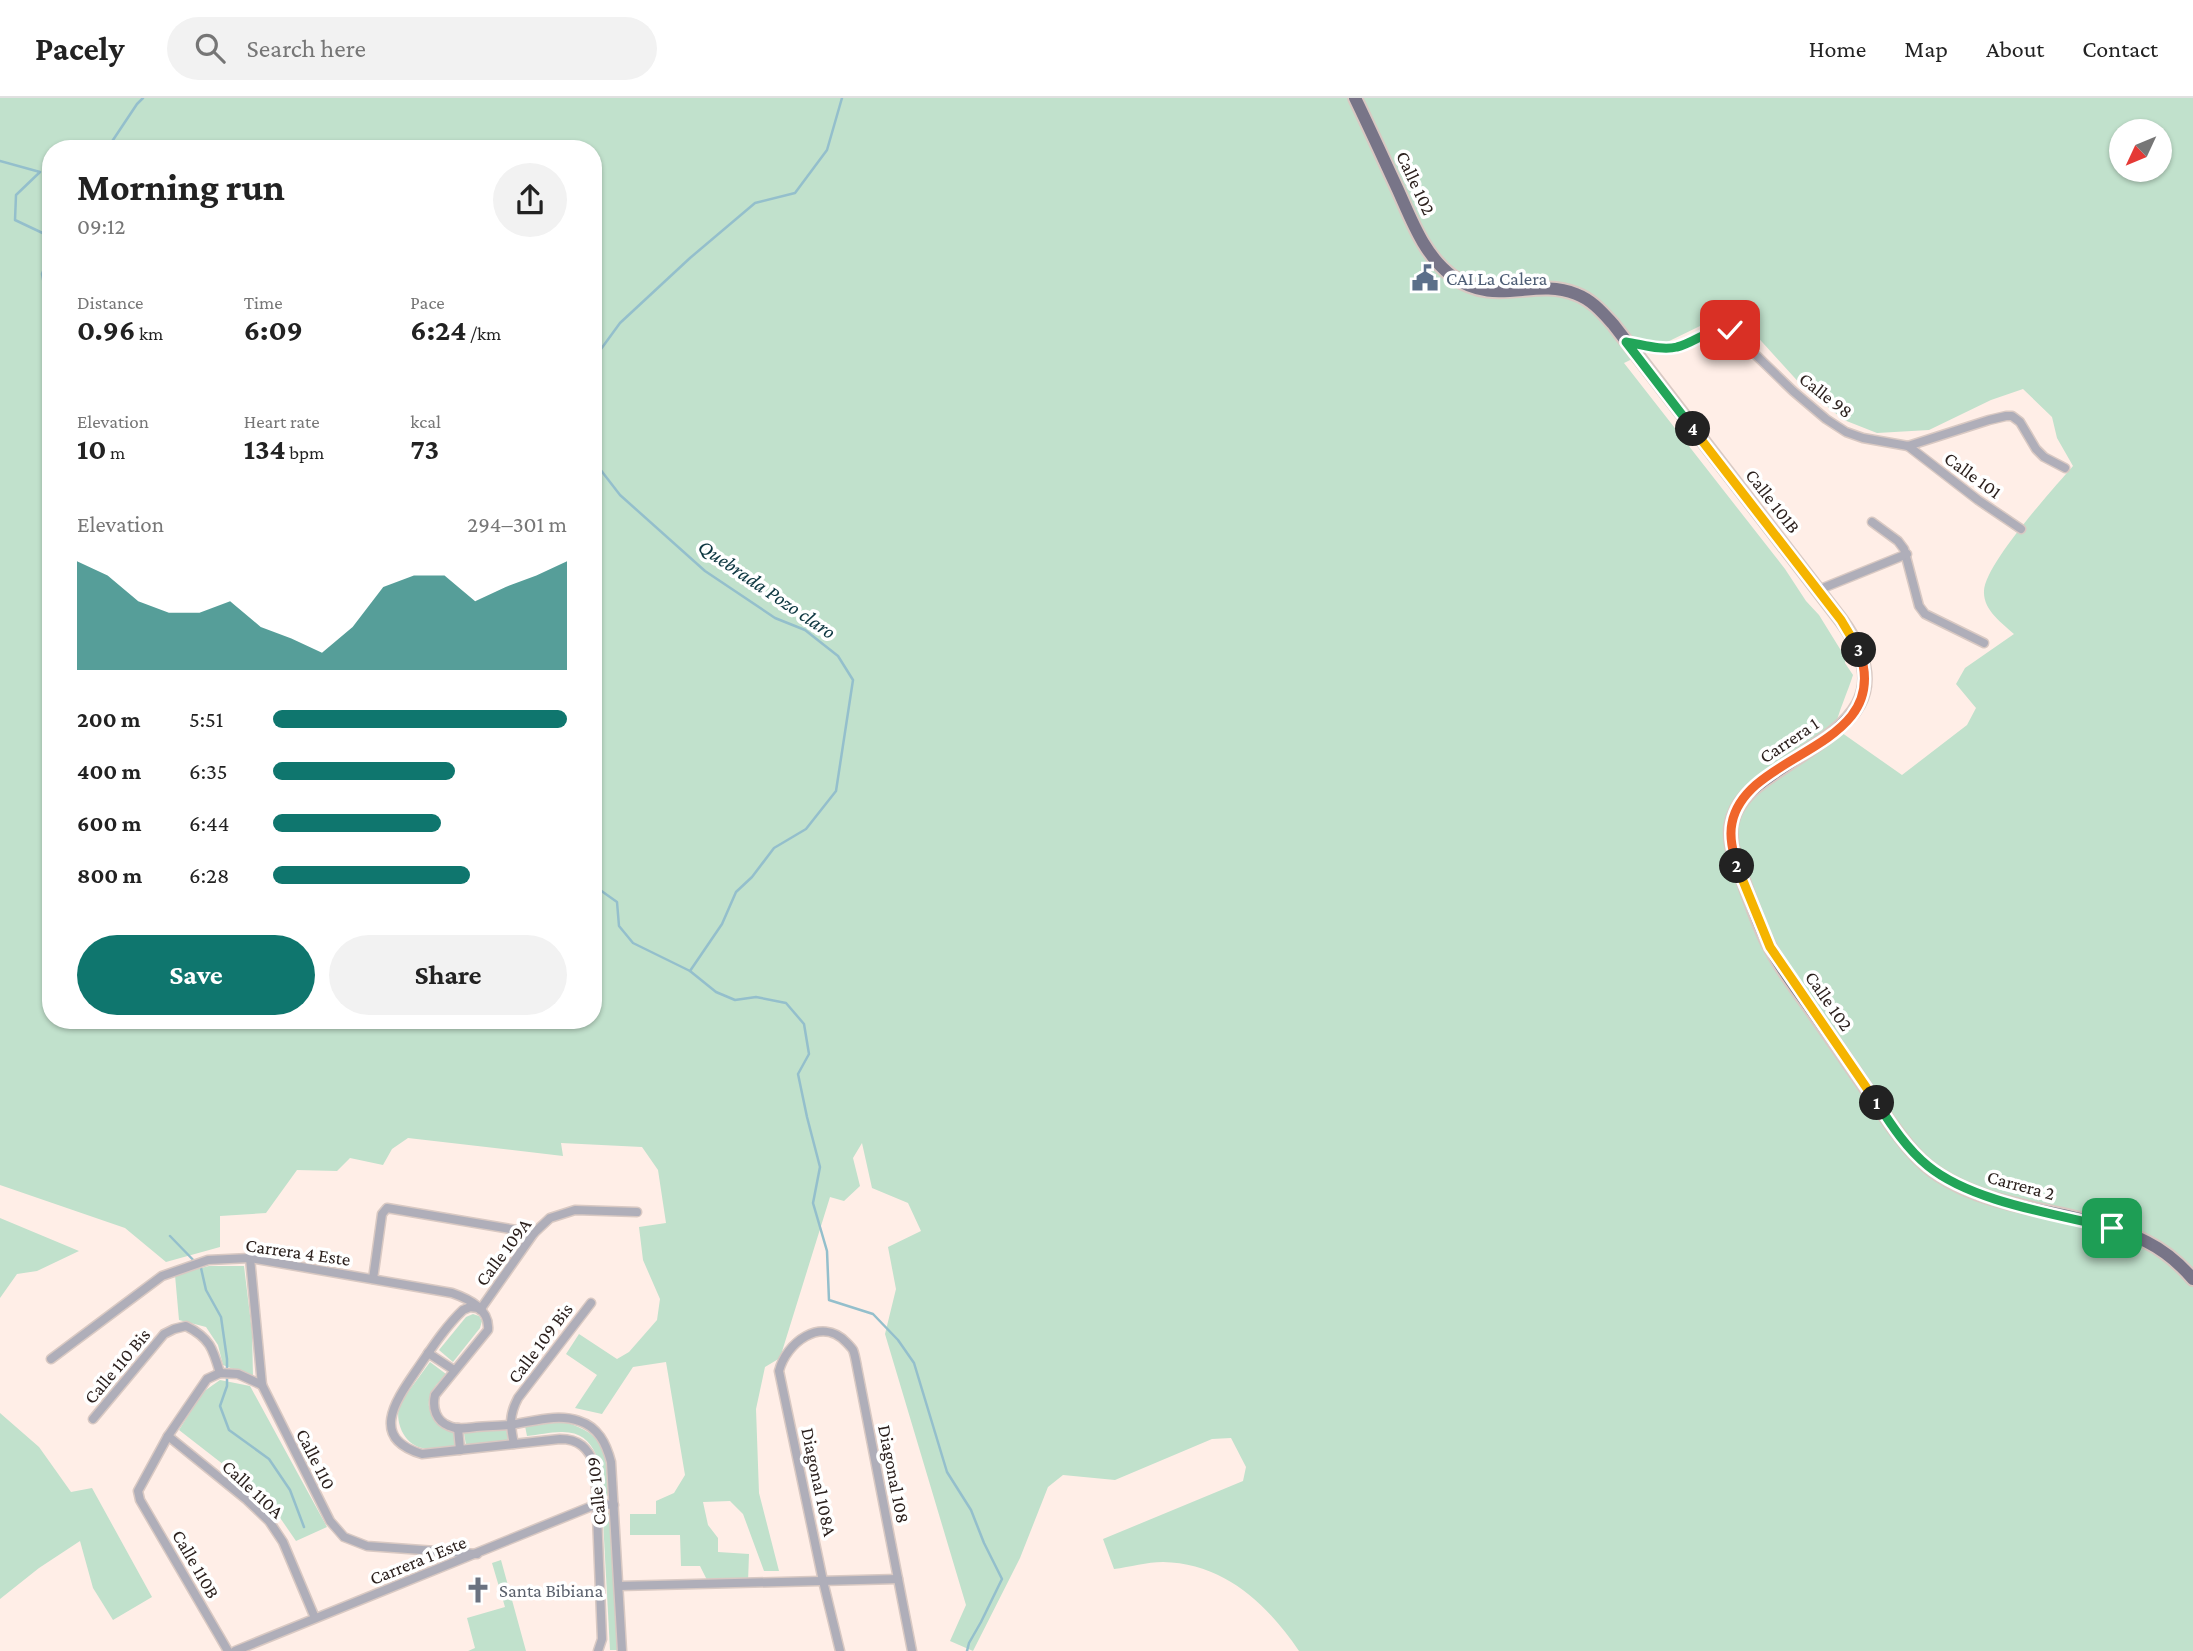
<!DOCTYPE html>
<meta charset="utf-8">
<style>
:root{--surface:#fff;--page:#f2f2f2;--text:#222;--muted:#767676;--line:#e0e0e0;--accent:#0f766e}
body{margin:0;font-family:"Crimson Pro",serif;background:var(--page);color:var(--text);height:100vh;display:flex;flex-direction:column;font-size:26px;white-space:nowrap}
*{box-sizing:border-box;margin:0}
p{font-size:23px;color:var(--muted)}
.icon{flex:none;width:38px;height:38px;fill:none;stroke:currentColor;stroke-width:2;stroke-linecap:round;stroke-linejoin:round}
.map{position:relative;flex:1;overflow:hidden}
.details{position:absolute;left:42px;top:42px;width:560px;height:889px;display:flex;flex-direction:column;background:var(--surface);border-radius:28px;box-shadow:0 2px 5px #0004}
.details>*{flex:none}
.needle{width:46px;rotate:226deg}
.controls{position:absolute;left:2109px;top:21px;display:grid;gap:14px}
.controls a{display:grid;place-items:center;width:63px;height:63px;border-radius:50%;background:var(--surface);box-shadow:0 2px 5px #0004;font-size:35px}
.pin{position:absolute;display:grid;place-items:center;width:60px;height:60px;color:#fff;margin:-30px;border-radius:14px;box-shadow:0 4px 10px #0006}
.km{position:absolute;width:35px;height:35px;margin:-18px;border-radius:50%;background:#222;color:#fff;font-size:19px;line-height:35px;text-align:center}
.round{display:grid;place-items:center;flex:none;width:74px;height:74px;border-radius:37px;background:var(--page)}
.head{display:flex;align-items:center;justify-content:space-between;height:119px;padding:0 35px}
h1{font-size:38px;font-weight:700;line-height:52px}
.stats{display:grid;grid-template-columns:repeat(3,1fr);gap:10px;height:119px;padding:7px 35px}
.stats div{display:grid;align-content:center}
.stats b{font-size:30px;font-weight:700}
.stats small{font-size:19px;font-weight:400}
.stats p{font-size:19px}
.chart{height:196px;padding:14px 35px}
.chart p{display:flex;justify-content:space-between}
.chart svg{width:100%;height:126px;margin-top:7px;fill:var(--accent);opacity:.7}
.button{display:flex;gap:14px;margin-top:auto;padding:14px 35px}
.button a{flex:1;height:80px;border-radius:42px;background:var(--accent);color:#fff;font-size:28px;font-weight:700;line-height:80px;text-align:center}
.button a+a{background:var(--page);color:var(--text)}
ul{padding:0 35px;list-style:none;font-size:23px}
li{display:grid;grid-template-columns:112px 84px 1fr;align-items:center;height:52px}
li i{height:18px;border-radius:9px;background:var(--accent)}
header{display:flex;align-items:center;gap:42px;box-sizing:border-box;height:98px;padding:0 35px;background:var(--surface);border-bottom:2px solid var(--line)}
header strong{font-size:33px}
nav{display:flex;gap:38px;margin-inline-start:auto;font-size:24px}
.search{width:490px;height:63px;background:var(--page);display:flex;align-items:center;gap:18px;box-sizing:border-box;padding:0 24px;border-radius:38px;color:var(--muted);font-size:26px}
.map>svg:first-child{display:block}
.green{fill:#c1e1cc;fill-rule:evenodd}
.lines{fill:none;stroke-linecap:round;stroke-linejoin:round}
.stream{stroke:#94bfcc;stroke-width:2.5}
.minor-casing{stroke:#d9c9c3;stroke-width:11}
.primary-casing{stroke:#d9c9c3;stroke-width:16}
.minor{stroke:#afaeb9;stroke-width:8}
.primary{stroke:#787588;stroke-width:12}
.split-1-casing{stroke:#fff;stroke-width:14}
.split-2-casing{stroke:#fff;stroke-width:14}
.split-3-casing{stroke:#fff;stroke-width:14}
.split-4-casing{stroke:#fff;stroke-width:14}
.split-5-casing{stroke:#fff;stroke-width:14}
.split-1{stroke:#22a559;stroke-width:9}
.split-2{stroke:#f5b400;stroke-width:9}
.split-3{stroke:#f0652b;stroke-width:9}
.split-4{stroke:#f5b400;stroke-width:9}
.split-5{stroke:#22a559;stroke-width:9}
.labels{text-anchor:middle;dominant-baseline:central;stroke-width:7;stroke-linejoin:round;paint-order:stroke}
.street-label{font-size:19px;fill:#2c211e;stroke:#fff}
.service-label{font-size:19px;fill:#4e5e75;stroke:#fff;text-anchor:start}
.worship-label{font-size:19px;fill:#5b616d;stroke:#fff;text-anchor:start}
.water-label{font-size:21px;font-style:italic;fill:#0c3640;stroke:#fff}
</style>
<header>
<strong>Pacely</strong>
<div class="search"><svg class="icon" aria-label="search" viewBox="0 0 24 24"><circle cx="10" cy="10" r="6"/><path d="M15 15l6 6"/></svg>Search here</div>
<nav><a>Home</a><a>Map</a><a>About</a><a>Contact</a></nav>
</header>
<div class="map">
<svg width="2193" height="1553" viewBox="0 0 2193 1553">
<rect width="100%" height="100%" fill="#ffeee7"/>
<g class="green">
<path d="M0 0H2193V1553H1299C1267 1506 1224 1465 1163 1464 1147 1464 1130 1469 1114 1471L1103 1441 1243 1383 1246 1369 1231 1340 1212 1341 1115 1382 1063 1377 1048 1389 1020 1460 973 1553 950 1543 966 1507 885 1236 896 1191 888 1149 921 1133 908 1105 872 1090 862 1045 853 1060 860 1088 844 1103 830 1099 780 1260 765 1269 756 1311 759 1395 779 1473H764L743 1416 730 1403 703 1404 708 1427 718 1440V1454L749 1456 748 1484 707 1482 700 1468H681L680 1437H630V1416H656V1403L674 1395 685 1377 666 1264 633 1269 602 1316 575 1310 597 1277 566 1256 579 1236 617 1261 629 1254 657 1222 660 1201 643 1162 639 1129 666 1125 658 1072 642 1049 561 1045 563 1058 408 1040 392 1051 383 1067 350 1060 337 1073 297 1072 266 1115 220 1118V1149L166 1164 125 1130 0 1087ZM2121 33H2160V72H2121ZM51 51H593V922H51ZM1733 212 1803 289 1844 322 1877 335 1929 332 1991 302 2023 291 2052 319 2057 340 2073 368C2053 391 1985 466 1984 493 1983 512 2002 525 2014 536L1965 570 1956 586 1976 610 1967 627 1902 677 1835 630C1838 615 1848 593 1853 577L1845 565V559L1819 517 1806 503 1785 471 1624 265Z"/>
<path d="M0 1120 79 1153 37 1173 17 1176 0 1200Z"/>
<path d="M209 1168H244L252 1234 253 1279 223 1267 218 1247 206 1229 179 1222 175 1177Z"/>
<path d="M473 1216 479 1218 482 1223 480 1230 453 1264 439 1252 466 1219Z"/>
<path d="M430 1264 446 1276C441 1282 435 1287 432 1294 422 1312 437 1328 453 1334L456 1349C446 1349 432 1352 422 1350 403 1346 394 1322 400 1305Z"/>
<path d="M220 1282 250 1288 327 1429 296 1443 274 1411 233 1374 179 1332 203 1294Z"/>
<path d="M0 1315 39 1349 71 1394 92 1390 152 1499 113 1522 93 1490 80 1443 39 1470 0 1501Z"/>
<path d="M564 1324C607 1336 608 1357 609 1398L603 1397C601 1370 598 1333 561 1334 550 1334 538 1337 527 1338L525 1328Z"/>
<path d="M506 1330 508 1342 466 1347 464 1335Z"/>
<path d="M610 1414 618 1552H610L603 1422 605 1418Z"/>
<path d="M501 1462 526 1553H468L475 1550 467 1520 505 1509 492 1465Z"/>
</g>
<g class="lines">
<g class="stream">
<path d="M107 51 137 6 143 0"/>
<path d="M0 63 40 74 16 97 15 122 51 139"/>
<path d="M51 152 42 176 51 225"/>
<path d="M593 262 620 225 690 160 755 105 795 95 827 52 842 0"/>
<path d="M593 362 620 397 705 473 775 520 805 532 838 558 853 582 836 693 806 731 774 750 752 779 736 794 722 826 690 873"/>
<path d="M593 787 617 804 619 828 633 845 690 873 716 894 735 902 756 899 786 905 804 926 809 956 798 976 807 1019 820 1069 813 1105 827 1153 829 1202 873 1216 898 1242 914 1265 947 1374 971 1412 984 1445 1002 1481 981 1524 969 1545 967 1553"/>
<path d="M170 1138 201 1170 206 1192 221 1219 227 1261V1288L220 1308 229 1332 269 1361 290 1392 304 1429"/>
</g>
<g class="minor-casing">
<g id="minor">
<path d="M1626 244C1641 246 1661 253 1677 249 1695 244 1710 228 1730 232L1793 293 1826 321 1846 334 1863 340 1908 348 1989 322 2006 318H2012L2020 324 2036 351 2044 359 2065 370"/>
<path d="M1908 348 1978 402 2021 431"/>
<path d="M1872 424 1898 443 1904 451 1919 508 1925 516 1984 545"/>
<path d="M1818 492 1907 456"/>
<path d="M250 1160 262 1287 330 1423 344 1439 367 1448 477 1456"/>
<path d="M373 1181 382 1116 387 1110 534 1135"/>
<path d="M478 1210 470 1209 463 1212C447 1227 433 1248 420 1267 400 1297 365 1339 422 1356L560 1341C579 1341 588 1350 595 1367L602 1541 598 1553"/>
<path d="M480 1212 534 1135 550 1120 575 1112 637 1114"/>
<path d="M428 1255 454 1272"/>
<path d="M51 1261 162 1178 208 1162 250 1160 452 1195C469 1201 490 1211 488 1232L435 1297C432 1310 436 1323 449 1328 457 1332 467 1330 476 1329 487 1328 498 1328 509 1327 532 1324 557 1315 579 1323 598 1329 606 1345 611 1364L622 1553"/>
<path d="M93 1321 164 1236 174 1231 186 1228C210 1240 213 1251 220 1275"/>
<path d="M458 1330 460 1352"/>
<path d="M168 1338 247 1402 269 1423 283 1444 315 1520"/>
<path d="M514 1346C510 1328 509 1317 518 1300L591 1205"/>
<path d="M619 1488 898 1481"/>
<path d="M228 1553 140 1402 138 1393 168 1338 207 1281 220 1275 238 1276 262 1287"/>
<path d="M235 1553 597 1406 614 1407"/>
<path d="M840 1553 823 1483 779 1273C786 1245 821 1218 846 1244 849 1247 851 1249 853 1252 855 1257 856 1264 857 1269L912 1553"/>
</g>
</g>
<g class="primary-casing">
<path id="primary" d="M1355 0C1370 31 1384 62 1398 92 1412 123 1424 157 1452 178 1495 210 1533 179 1576 196 1592 202 1602 214 1613 226L1841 522C1902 606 1835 633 1773 676 1754 689 1735 703 1731 728 1729 748 1737 767 1744 785 1752 806 1759 829 1770 849 1781 871 1797 891 1811 911 1838 949 1864 987 1890 1025 1904 1044 1918 1063 1938 1076 2000 1117 2082 1110 2147 1144 2165 1153 2180 1166 2193 1181"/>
</g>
<use href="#minor" class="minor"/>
<use href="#primary" class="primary"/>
</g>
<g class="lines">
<g class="split-1-casing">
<path id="split-1" d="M1877 1005C1892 1028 1907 1051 1928 1068 1972 1104 2056 1116 2112 1130"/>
</g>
<g class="split-2-casing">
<path id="split-2" d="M1737 768 1770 849 1877 1005"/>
</g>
<g class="split-3-casing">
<path id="split-3" d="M1737 768C1733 754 1729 739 1732 725 1746 652 1895 652 1859 552"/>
</g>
<g class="split-4-casing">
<path id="split-4" d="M1693 331 1841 522 1859 552"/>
</g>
<g class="split-5-casing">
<path id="split-5" d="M1693 331 1626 244C1641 246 1661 253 1677 249 1695 245 1711 228 1730 232"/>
</g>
<use href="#split-1" class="split-1"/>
<use href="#split-2" class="split-2"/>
<use href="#split-3" class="split-3"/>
<use href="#split-4" class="split-4"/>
<use href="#split-5" class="split-5"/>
</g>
<defs>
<g id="civic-bare" transform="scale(2.1)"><path d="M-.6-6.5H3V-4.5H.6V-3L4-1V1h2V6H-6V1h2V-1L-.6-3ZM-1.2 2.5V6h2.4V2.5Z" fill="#5c6f8a" stroke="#fff" stroke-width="2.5" paint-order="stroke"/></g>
<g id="church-bare" transform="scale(2.1)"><path d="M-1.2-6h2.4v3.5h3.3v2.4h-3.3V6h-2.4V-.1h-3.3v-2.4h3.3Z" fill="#6b7280" stroke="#fff" stroke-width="2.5" paint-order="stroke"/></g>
</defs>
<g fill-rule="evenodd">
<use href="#civic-bare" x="1425" y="180"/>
<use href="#church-bare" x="478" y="1492"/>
</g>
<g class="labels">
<g class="street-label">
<text transform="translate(1416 85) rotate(65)">Calle 102</text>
<text transform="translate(1826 297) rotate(38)">Calle 98</text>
<text transform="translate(1973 377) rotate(36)">Calle 101</text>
<text transform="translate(1773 403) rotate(52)">Calle 101B</text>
<text transform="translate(1789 642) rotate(-34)">Carrera 1</text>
<text transform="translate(1829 903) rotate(55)">Calle 102</text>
<text transform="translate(2021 1087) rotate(15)">Carrera 2</text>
<text transform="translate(298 1154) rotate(8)">Carrera 4 Este</text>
<text transform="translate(503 1154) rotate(-53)">Calle 109A</text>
<text transform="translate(540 1245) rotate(-53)">Calle 109 Bis</text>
<text transform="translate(117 1268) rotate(-50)">Calle 110 Bis</text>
<text transform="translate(316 1361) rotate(63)">Calle 110</text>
<text transform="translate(894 1376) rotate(79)">Diagonal 108</text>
<text transform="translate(819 1384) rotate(78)">Diagonal 108A</text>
<text transform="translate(253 1391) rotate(43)">Calle 110A</text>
<text transform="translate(596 1393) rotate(-96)">Calle 109</text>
<text transform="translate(418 1462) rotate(-22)">Carrera 1 Este</text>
<text transform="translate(196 1466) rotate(60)">Calle 110B</text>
</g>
<g class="service-label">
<text x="1446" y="180">CAI La Calera</text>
</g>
<g class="worship-label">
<text x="499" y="1492">Santa Bibiana</text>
</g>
<g class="water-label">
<text transform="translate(767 491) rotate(34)">Quebrada Pozo claro</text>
</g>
</g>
</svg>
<div class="controls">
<a><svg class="needle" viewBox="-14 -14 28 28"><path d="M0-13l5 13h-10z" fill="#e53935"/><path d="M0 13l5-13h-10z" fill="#767676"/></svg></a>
</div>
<div class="pin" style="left:2112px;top:1130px;background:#1e9e55"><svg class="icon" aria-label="arrive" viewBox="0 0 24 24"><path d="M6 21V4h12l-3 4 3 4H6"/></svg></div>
<div class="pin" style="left:1730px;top:232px;background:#d93025"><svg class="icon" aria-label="check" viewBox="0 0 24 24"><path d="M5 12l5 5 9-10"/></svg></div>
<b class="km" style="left:1877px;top:1005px">1</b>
<b class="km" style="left:1737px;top:768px">2</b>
<b class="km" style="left:1859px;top:552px">3</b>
<b class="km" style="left:1693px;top:331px">4</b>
<section class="details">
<div class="head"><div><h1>Morning run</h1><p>09:12</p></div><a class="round"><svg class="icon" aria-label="share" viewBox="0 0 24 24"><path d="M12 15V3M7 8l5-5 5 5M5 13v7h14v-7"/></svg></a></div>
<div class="stats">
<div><p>Distance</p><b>0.96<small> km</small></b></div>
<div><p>Time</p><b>6:09</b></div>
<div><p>Pace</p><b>6:24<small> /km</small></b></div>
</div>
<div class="stats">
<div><p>Elevation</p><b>10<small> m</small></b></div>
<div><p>Heart rate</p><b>134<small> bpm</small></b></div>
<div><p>kcal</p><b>73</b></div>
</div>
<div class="chart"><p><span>Elevation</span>294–301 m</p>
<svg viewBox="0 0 160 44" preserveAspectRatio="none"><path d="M0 44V6L10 11L20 20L30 24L40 24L50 20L60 29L70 33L80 38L90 29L100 15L110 11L120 11L130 20L140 15L150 11L160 6V44z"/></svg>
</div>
<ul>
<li><b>200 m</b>5:51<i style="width:100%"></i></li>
<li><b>400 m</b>6:35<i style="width:62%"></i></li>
<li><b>600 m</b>6:44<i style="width:57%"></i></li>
<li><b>800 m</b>6:28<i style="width:67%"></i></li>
</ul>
<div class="button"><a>Save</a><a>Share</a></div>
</section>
</div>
